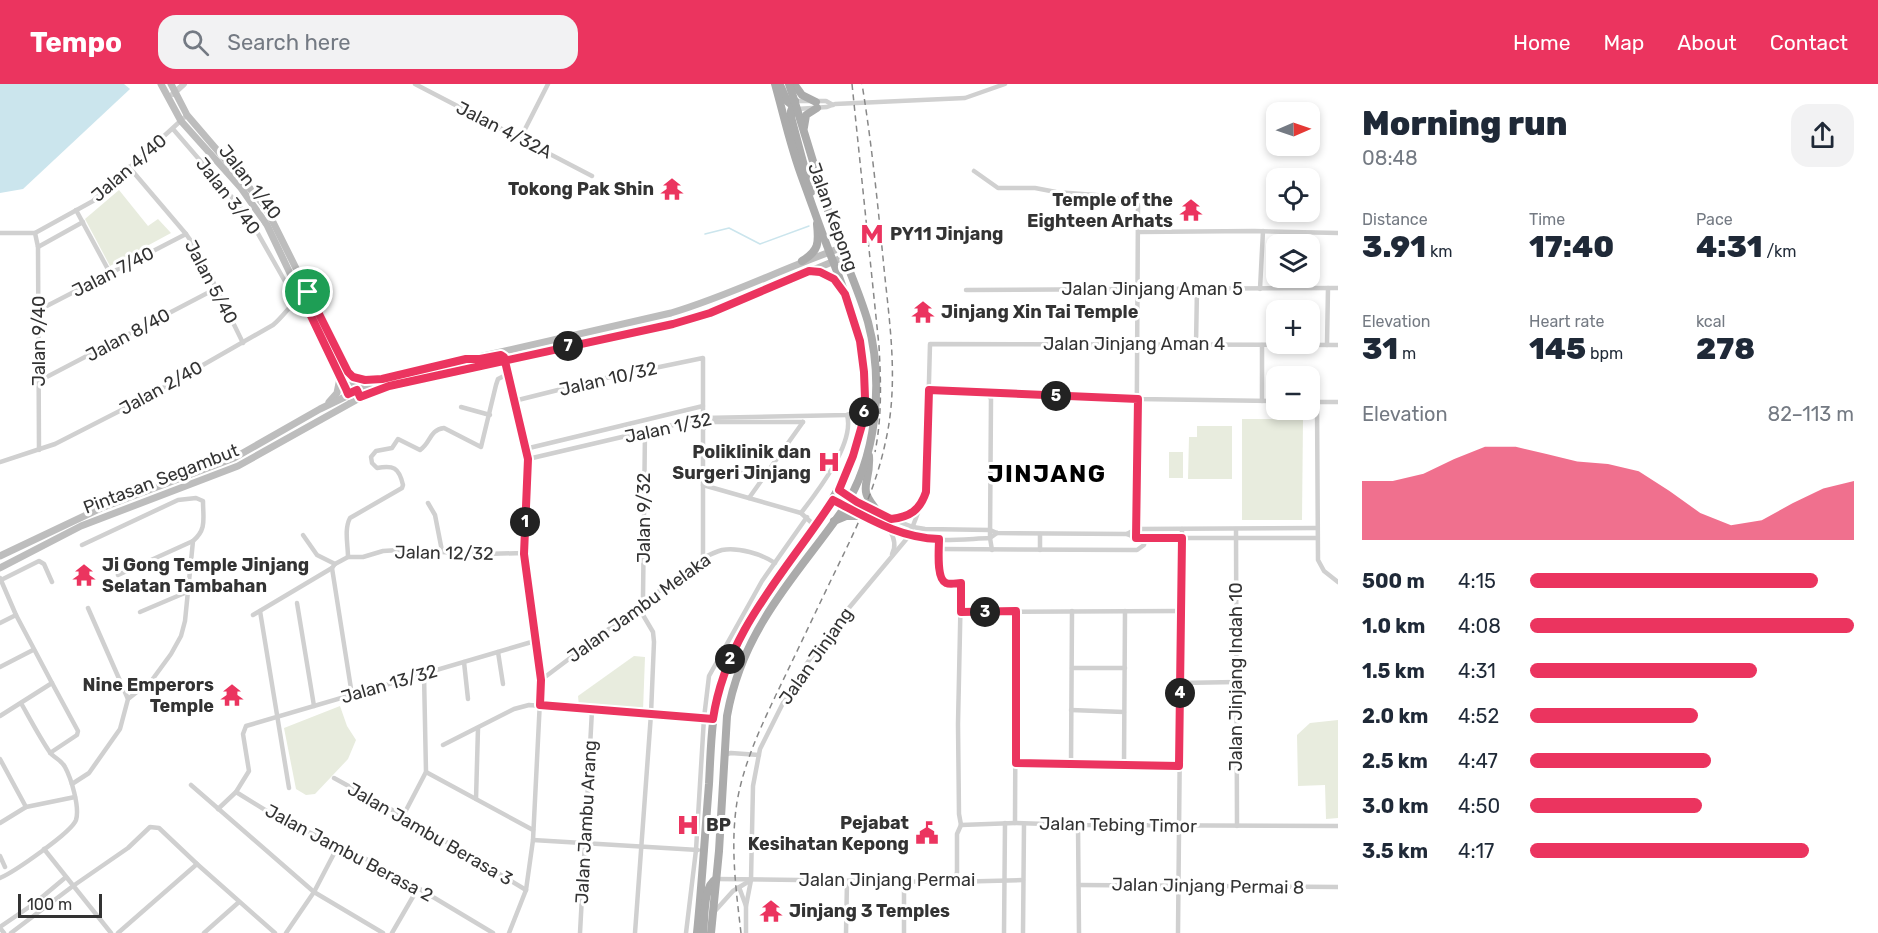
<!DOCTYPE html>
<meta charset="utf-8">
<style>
:root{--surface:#fff;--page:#f2f2f3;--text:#1f2937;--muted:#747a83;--accent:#eb345f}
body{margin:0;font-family:Rubik,sans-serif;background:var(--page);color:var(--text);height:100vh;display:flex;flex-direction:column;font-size:22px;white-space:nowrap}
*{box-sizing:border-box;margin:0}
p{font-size:20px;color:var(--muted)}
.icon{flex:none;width:33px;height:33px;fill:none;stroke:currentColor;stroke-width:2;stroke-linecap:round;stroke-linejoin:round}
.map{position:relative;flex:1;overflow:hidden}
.details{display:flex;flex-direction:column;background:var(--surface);width:540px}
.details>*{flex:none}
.needle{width:39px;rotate:88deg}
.buttons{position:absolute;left:1266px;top:18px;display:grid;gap:12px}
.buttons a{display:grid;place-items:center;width:54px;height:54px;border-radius:12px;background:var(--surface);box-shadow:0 3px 9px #0003;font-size:30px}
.scale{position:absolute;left:18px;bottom:15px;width:84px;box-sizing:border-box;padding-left:6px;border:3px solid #333;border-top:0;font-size:16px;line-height:21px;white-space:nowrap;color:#333;-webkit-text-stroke:4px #fff;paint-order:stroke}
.pin{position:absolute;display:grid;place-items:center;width:51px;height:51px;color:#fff;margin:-26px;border:3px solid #fff;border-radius:50%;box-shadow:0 2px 6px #0007}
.km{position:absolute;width:30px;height:30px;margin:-15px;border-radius:50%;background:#222;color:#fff;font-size:16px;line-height:30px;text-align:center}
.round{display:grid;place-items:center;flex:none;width:63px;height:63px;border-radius:18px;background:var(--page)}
.head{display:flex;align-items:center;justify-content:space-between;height:102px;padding:0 24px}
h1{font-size:33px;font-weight:800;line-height:45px}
.stats{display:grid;grid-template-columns:repeat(3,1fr);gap:9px;height:102px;padding:6px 24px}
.stats div{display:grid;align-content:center}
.stats b{font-size:30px;font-weight:800}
.stats small{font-size:16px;font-weight:400}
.stats p{font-size:16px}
.chart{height:168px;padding:12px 24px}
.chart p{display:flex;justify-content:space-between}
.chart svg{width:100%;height:108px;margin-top:6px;fill:var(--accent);opacity:.7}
ul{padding:0 24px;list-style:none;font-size:20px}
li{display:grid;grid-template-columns:96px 72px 1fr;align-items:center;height:45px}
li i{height:15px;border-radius:8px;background:var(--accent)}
header{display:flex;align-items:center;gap:36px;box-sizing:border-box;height:84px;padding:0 30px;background:var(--accent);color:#fff}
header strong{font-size:28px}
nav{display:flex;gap:33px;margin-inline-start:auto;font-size:21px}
.search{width:420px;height:54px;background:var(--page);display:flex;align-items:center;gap:15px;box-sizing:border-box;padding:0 21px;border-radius:18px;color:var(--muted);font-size:22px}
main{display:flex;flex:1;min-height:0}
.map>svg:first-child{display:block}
.green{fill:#e8ecde}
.water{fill:#cbe5ed}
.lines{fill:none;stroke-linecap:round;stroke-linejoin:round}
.stream{stroke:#cbe5ed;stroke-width:1.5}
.minor{stroke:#d0d0d0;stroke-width:4.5}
.tertiary{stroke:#d0d0d0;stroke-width:6}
.secondary{stroke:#bdbdbd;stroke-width:7}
.primary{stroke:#ababab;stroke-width:8}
.rail{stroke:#888;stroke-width:1.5;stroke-dasharray:6 4.5;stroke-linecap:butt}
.route-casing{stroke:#fff;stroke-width:12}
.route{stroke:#eb345f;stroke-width:8}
.labels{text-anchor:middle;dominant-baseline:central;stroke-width:6;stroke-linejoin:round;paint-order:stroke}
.street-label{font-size:18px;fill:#333;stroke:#fff}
.poi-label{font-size:18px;font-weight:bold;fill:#333;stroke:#fff;text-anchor:end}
.district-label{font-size:24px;font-weight:bold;letter-spacing:1.5px;fill:#000;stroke:#fff}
</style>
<header>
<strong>Tempo</strong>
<div class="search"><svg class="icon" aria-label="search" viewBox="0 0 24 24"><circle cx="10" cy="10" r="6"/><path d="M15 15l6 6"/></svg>Search here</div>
<nav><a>Home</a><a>Map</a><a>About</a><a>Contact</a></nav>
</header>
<main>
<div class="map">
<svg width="1338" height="849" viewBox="0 0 1338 849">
<rect width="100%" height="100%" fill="#fff"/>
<g class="green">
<path d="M119 106 148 142 158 135 171 149 110 182 85 135Z"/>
<path d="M1242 335H1303L1302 436H1242Z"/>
<path d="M1197 342H1232V395H1188L1189 353H1197Z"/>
<rect x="1169" y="368" width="14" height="26"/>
<path d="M634 572 645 573 643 627 579 622 578 612Z"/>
<path d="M340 622 347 642 356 656 348 675 315 710 306 711 296 705 284 644Z"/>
<path d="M1338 636V734L1326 735 1325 701 1298 702 1297 651 1310 639Z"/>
</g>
<path class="water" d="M0 0H124L130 5 23 105 0 109Z"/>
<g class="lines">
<path class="stream" d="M705 150 729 144 760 160 809 142"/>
<g class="minor">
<path d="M415 0 592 92"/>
<path d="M795 17H826L833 21"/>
<path d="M797 25 827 23 835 20 965 14 1005 0"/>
<path d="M173 45 248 132 295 215"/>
<path d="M520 55 548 0"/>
<path d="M129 83 186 150 198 167 243 259"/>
<path d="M974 87 998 104H1035L1056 108 1108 112 1138 121 1136 454"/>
<path d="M76 126 110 189"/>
<path d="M1139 148 1254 147 1338 149"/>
<path d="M0 149H35L93 117 187 31"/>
<path d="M35 149 38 163 39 366"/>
<path d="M38 163 83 138"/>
<path d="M1260 205 1263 147"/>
<path d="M966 206 1338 204"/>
<path d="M39 226 186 150"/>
<path d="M1196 260 1197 205"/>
<path d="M1262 261V317"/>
<path d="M1327 261 1328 204"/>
<path d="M505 277 528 375 524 469 541 596 533 756 526 806 509 849"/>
<path d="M39 297 217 204"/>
<path d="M929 306 1138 315 1276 317"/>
<path d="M987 309 991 315 990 454 992 466"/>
<path d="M514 317 606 294 703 274V474"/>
<path d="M1310 318H1338"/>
<path d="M1317 318 1318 476 1324 487 1338 498"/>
<path d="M461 323 490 331"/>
<path d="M849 332C856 334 859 338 858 345"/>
<path d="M704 344 708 339 712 338H803"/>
<path d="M525 365 703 322"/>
<path d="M528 375 703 334 847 331 858 326 861 318"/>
<path d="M0 378 55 360 147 313 273 241C286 230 293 216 307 208"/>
<path d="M703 389H767"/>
<path d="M703 401 801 429 814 441"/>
<path d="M839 406 881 431 913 443 925 445 990 446 997 449 1127 450 1136 454H1317"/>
<path d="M749 414 803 338"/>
<path d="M833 416C858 429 882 445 910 452 935 459 964 455 990 454L997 449"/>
<path d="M428 419 435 431 442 467"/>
<path d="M801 429C818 407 855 359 847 331"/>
<path d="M894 435 914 429 919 424"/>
<path d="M889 445C894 453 897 461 892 470"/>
<path d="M1236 445 1237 742"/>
<path d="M1127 450 1136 445 1317 444"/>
<path d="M303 451 317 471 335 480"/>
<path d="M939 455C939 465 936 495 946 499 950 501 957 499 961 499L958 640 959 730 961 741"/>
<path d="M82 461 178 416 196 414 203 417C203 435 207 445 193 457L118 491"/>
<path d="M939 465 1137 466 1144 461 1145 454"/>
<path d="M1040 466V450"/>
<path d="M348 473C348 461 344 445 350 434L402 404 403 401C399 383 393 381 377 384L372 379 371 373 376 367 392 364 398 355 420 366C431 359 429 346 444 344L481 363 496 301 498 295 508 290"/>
<path d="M332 484 352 611"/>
<path d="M0 494 16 531 52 599 0 632"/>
<path d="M1 496 39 477 44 480 52 498"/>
<path d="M297 519 314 622"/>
<path d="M260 527 289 704"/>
<path d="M140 528 187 508"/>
<path d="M961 528 1181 527"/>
<path d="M253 531 332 484 335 480 348 473H363L383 467 399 466 483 470 524 469"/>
<path d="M0 539 16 531"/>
<path d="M498 568 503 600"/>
<path d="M464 578 468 615"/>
<path d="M0 583 33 566"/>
<path d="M1072 584H1125"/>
<path d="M541 596 703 474C709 471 715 468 722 466 738 463 762 470 775 479"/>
<path d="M1180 599 1236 598"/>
<path d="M128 615 152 596 171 570 181 552 185 537 193 457"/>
<path d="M1071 626 1124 628"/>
<path d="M443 661 514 625 529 621 713 635"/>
<path d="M50 669 77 651 78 647 52 599"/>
<path d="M725 674 727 670 731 669 759 671"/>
<path d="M0 675 26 723"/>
<path d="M1015 679 1179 682"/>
<path d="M1071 680 1072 527"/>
<path d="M1124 681 1125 527"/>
<path d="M426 688 533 746"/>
<path d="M334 694 403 732 526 806"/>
<path d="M72 700 89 689 120 645 128 615 88 524"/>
<path d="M191 701 314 808 383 849"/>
<path d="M236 708 288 740 339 760 418 804 493 849"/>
<path d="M476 715 478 644"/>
<path d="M218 725 236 708 249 687 243 650 246 642 535 557"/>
<path d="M403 732 426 688 424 590"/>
<path d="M0 739 26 723 75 713"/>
<path d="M1015 739 1016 527"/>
<path d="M961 741 1015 739 1078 741 1338 742"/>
<path d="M1078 741 1079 849"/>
<path d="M533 756 698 766"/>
<path d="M44 765 111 849"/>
<path d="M0 772 5 783"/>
<path d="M0 794C14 788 72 748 76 736 80 723 71 694 65 683 61 675 53 674 49 667 39 652 30 635 21 619"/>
<path d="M716 795 948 798 1023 796"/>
<path d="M950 797 956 793 957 788V750L961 741"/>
<path d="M1079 801 1338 803"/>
<path d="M739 803 746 822"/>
<path d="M715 827 733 807 751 796"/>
<path d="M0 843 35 819 66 793"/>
<path d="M0 844 4 849"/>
<path d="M11 849 73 802 128 764 150 743 159 744 197 780 275 849"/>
<path d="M118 849 197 780"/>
<path d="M204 849 239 818"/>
<path d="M286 849 314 808 339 760"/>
<path d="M392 849 418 804"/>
<path d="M580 849 592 626"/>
<path d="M635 849 651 630 654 558 653 548 640 526 643 514 645 347"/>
<path d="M686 849 696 766 704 634 709 592 762 497 807 433"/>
<path d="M746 849V822L751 796 753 702 760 665 788 609 805 582 833 543 909 452 926 408 930 260 1338 261"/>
<path d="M846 849 847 797"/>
<path d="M904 849V797"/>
<path d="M1004 849 1005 739"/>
<path d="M1023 849 1024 740"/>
<path d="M1178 849 1182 445"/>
</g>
<path class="tertiary" d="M173 10 184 0"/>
<g class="secondary">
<path d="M161 0 181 37 241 104 267 141 349 313"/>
<path d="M171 0 187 31 265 122 358 309"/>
<path d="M350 290 361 296H376"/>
<path d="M329 318 337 309 340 294"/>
<path d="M0 472 101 424 234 374 320 325 382 295 671 229C729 212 783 184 841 164"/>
<path d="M0 484 81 442 238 382 374 306 673 239 710 229 844 173"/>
</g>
<g class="primary">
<path d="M794 0 802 11 816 18"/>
<path d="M781 3 787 17 796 24"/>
<path d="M795 17 791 27V33L811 108"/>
<path d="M804 43 806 31 817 24"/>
<path d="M802 177C819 167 819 159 817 140"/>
<path d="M809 187C822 188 831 191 839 202"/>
<path d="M869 372C871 404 854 401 881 431"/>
<path d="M834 437 846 432H861"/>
<path d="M697 849C702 799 705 749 709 700 711 663 711 627 723 592 732 567 745 541 759 519 801 454 865 395 865 312 865 264 850 221 833 177 822 150 813 123 803 96 791 65 784 32 775 0"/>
<path d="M703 849C705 834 703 802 716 795"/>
<path d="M711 849 719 767 727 632C733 598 747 563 765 534 787 497 817 463 842 427 877 375 884 298 868 238 859 207 845 178 835 148 819 99 805 49 789 0"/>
</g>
<g class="rail">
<path d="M852 0 879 262C881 298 882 333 875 368"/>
<path d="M741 849C736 806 730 762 737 718 745 672 767 630 787 588 802 557 817 525 832 494 853 451 875 407 885 360 899 301 890 243 884 184 878 123 872 61 862 0"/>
</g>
</g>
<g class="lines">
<g class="route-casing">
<path id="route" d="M308 208 348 288 353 293 365 296 382 295 466 275H480L501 271 504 273 528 375 524 470 541 596 540 621 713 635C726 547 787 487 833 416 868 434 899 454 939 455 939 465 936 495 946 499 950 501 957 499 961 499V528L1016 527V679L1179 682 1182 454H1136L1138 315 929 306 926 408C920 426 910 433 891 435L857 418 839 406 853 372 862 341 865 314 864 288 860 257 845 210 834 195 820 188 809 187 710 229 673 240 389 302 360 313 357 306 348 310 346 305 301 211 308 208"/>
</g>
<use href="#route" class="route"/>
</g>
<defs>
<g id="temple-bare" transform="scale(1.8)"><path d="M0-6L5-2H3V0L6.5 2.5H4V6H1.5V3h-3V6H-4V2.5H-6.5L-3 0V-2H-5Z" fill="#eb345f" stroke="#fff" stroke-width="2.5" paint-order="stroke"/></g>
<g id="metro-bare" transform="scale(1.8)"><path d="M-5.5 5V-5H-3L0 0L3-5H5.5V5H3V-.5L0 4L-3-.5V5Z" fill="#eb345f" stroke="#fff" stroke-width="2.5" paint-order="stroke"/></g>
<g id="hospital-bare" transform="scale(1.8)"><path d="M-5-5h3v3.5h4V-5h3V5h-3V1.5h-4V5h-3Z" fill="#eb345f" stroke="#fff" stroke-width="2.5" paint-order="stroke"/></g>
<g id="civic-bare" transform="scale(1.8)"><path d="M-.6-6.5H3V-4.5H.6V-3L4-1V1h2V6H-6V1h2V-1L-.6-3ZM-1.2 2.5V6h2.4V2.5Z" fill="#eb345f" stroke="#fff" stroke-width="2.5" paint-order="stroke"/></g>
</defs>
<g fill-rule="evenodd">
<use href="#temple-bare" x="672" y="105"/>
<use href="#temple-bare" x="1191" y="126"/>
<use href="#metro-bare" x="872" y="150"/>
<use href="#temple-bare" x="923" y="228"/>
<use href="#hospital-bare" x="829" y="378"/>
<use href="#temple-bare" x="84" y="491"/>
<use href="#temple-bare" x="232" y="611"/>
<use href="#hospital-bare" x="688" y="741"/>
<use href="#civic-bare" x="927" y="749"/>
<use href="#temple-bare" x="771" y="827"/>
</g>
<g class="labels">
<g class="street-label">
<text transform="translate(504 46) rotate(27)">Jalan 4/32A</text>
<text transform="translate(129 84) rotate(-41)">Jalan 4/40</text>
<text transform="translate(250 98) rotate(52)">Jalan 1/40</text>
<text transform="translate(228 112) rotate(52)">Jalan 3/40</text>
<text transform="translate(833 133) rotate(70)">Jalan Kepong</text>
<text transform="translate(113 188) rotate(-27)">Jalan 7/40</text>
<text transform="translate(211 198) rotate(62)">Jalan 5/40</text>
<text x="1152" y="205">Jalan Jinjang Aman 5</text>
<text transform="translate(128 251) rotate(-28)">Jalan 8/40</text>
<text transform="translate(39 257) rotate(-90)">Jalan 9/40</text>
<text x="1134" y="260">Jalan Jinjang Aman 4</text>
<text transform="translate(608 295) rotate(-13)">Jalan 10/32</text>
<text transform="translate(161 304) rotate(-29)">Jalan 2/40</text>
<text transform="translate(668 344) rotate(-12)">Jalan 1/32</text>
<text transform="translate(161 395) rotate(-21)">Pintasan Segambut</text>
<text transform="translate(644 434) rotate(-90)">Jalan 9/32</text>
<text transform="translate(444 469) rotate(1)">Jalan 12/32</text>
<text transform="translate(639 524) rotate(-36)">Jalan Jambu Melaka</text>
<text transform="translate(816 572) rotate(-55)">Jalan Jinjang</text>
<text transform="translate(1236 593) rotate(-90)">Jalan Jinjang Indah 10</text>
<text transform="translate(389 600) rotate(-16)">Jalan 13/32</text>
<text transform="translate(586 738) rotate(-87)">Jalan Jambu Arang</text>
<text transform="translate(1118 741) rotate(1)">Jalan Tebing Timor</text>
<text transform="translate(430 750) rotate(30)">Jalan Jambu Berasa 3</text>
<text transform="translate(349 769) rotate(28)">Jalan Jambu Berasa 2</text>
<text x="887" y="796">Jalan Jinjang Permai</text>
<text transform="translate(1208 802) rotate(1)">Jalan Jinjang Permai 8</text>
</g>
<g class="poi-label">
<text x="654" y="105">Tokong Pak Shin</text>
<text x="1173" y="116">Temple of the<tspan x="1173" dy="21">Eighteen Arhats</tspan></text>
<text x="890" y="150" text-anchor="start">PY11 Jinjang</text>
<text x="941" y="228" text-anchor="start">Jinjang Xin Tai Temple</text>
<text x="811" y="368">Poliklinik dan<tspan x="811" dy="21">Surgeri Jinjang</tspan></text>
<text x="102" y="481" text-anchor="start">Ji Gong Temple Jinjang<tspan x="102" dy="21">Selatan Tambahan</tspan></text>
<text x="214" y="601">Nine Emperors<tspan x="214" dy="21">Temple</tspan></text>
<text x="909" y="739">Pejabat<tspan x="909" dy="21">Kesihatan Kepong</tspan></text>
<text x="706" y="741" text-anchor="start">BP</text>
<text x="789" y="827" text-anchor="start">Jinjang 3 Temples</text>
</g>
<g class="district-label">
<text x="1047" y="390">JINJANG</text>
</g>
</g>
</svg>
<div class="buttons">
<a><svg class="needle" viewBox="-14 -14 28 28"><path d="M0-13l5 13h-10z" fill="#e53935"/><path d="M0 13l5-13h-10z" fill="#747a83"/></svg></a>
<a><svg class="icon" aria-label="locate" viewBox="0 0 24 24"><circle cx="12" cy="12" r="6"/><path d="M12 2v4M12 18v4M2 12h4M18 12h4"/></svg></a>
<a><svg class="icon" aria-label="layers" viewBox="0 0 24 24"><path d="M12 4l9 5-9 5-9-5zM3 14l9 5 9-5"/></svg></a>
<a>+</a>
<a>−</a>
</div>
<div class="scale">100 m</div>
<div class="pin" style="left:308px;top:208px;background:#1e9e55"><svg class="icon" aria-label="arrive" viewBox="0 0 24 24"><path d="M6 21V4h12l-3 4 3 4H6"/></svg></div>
<b class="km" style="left:525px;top:438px">1</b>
<b class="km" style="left:730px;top:575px">2</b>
<b class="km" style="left:985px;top:528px">3</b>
<b class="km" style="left:1180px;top:609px">4</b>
<b class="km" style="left:1056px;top:312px">5</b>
<b class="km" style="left:864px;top:328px">6</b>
<b class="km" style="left:568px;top:262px">7</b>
</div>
<section class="details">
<div class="head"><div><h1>Morning run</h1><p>08:48</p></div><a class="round"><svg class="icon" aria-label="share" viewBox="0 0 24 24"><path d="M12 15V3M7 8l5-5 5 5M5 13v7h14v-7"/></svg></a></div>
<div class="stats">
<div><p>Distance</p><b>3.91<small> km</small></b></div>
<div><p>Time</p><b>17:40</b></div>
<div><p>Pace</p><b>4:31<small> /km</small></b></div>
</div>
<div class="stats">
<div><p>Elevation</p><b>31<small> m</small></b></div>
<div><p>Heart rate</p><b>145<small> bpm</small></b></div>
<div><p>kcal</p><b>278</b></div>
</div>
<div class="chart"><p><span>Elevation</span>82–113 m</p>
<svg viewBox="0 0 160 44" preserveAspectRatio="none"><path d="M0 44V20L10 20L20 17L30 11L40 6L50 6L60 9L70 12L80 13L90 16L100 24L110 33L120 38L130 36L140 29L150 23L160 20V44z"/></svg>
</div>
<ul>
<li><b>500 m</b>4:15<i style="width:89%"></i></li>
<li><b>1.0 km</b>4:08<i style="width:100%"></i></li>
<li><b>1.5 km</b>4:31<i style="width:70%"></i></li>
<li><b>2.0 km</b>4:52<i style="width:52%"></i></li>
<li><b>2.5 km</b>4:47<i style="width:56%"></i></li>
<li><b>3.0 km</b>4:50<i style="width:53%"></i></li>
<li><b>3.5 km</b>4:17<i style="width:86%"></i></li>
</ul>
</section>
</main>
